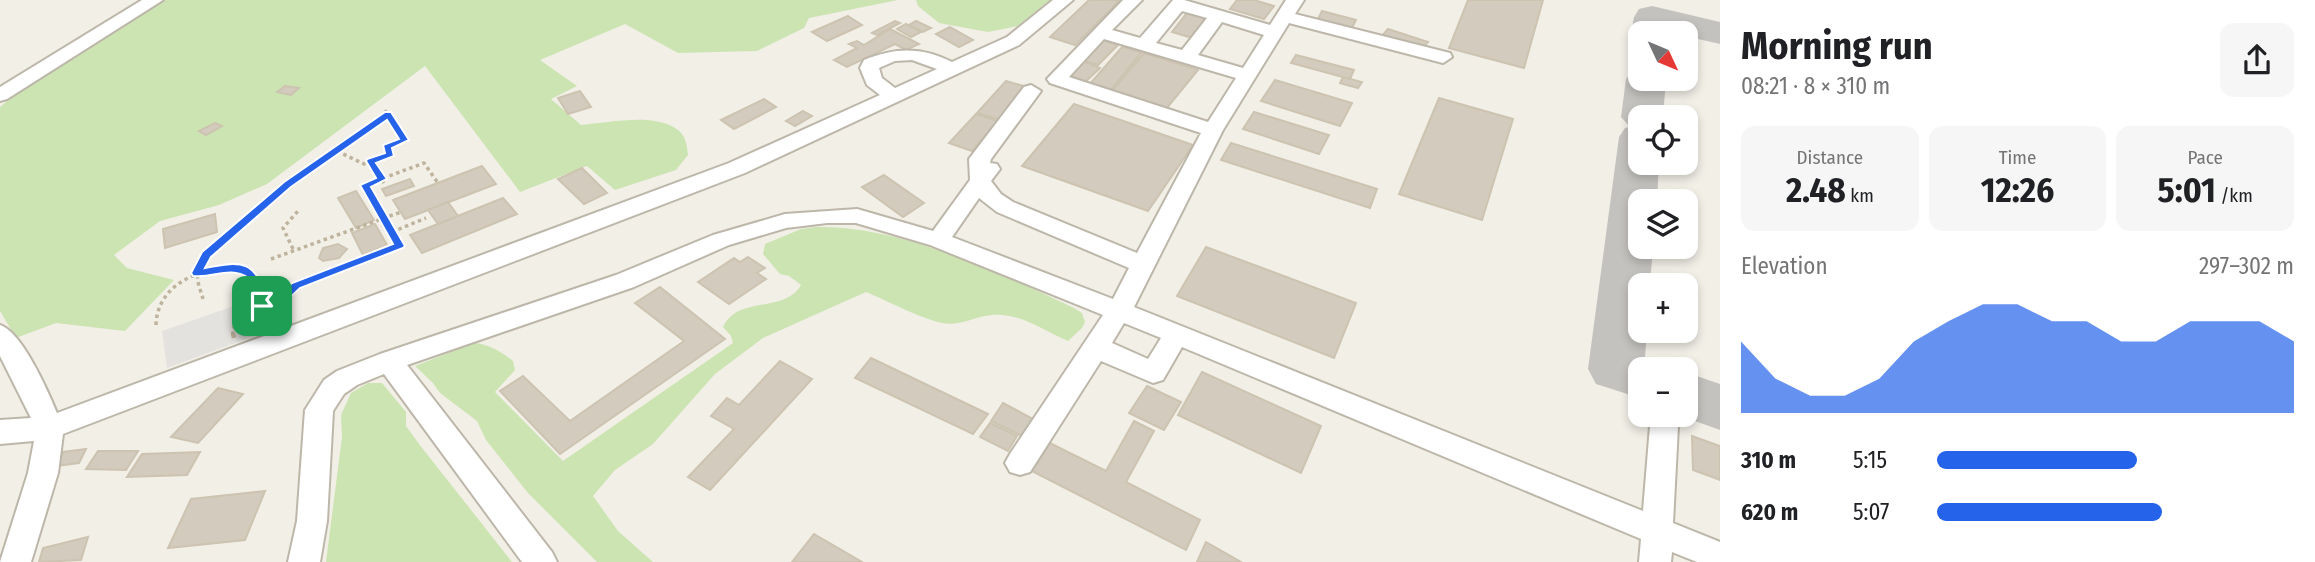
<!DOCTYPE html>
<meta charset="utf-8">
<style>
:root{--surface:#fff;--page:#f6f6f6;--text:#202124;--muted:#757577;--accent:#2563eb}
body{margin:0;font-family:"Fira Sans Condensed",sans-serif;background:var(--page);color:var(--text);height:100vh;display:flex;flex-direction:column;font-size:26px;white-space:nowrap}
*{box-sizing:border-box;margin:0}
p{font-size:23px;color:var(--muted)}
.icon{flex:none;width:38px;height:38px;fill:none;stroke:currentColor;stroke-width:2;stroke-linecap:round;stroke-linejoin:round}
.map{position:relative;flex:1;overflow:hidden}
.sheet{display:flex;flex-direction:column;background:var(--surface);width:595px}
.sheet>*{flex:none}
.needle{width:46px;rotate:134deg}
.controls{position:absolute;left:1628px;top:21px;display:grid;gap:14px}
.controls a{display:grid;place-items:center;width:70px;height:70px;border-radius:14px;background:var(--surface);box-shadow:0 4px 10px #0003;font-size:35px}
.pin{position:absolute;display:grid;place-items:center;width:60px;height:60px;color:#fff;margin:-30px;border-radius:14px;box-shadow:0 4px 10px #0006}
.round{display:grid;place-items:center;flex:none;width:74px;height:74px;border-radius:14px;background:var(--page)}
.head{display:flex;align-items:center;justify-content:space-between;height:119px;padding:0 21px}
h1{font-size:38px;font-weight:700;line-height:52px}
.metrics{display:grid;grid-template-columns:repeat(3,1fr);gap:10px;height:119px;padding:7px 21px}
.metrics div{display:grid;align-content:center;border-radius:14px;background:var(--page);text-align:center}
.metrics b{font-size:35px;font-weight:700}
.metrics small{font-size:19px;font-weight:400}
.metrics p{font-size:19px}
.chart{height:196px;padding:14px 21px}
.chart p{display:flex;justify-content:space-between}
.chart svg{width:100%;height:126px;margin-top:7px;fill:var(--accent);opacity:.7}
ul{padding:0 21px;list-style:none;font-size:23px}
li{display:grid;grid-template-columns:112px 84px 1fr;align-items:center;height:52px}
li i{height:18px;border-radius:9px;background:var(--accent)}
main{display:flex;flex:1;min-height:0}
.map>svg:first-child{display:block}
.green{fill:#cce4b2}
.parking{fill:#e3e2de}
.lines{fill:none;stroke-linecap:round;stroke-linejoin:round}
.taxiway{fill:#c4c2be;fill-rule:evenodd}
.building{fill:#d3cbbd;stroke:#cdc3b1;stroke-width:2}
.minor-casing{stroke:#bdb7aa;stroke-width:4}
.path-far2{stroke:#beb39c;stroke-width:2.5;stroke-dasharray:2.5 2.5;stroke-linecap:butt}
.path-far1{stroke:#beb39c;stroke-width:3.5;stroke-dasharray:3.5 3.5;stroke-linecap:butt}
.path{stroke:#beb39c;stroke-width:4.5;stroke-dasharray:4.5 4.5;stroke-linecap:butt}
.minor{fill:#fff;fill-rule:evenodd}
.route{fill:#2563eb;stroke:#fff;stroke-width:2;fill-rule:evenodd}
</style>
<main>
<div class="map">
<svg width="1720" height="562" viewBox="0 0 1720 562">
<rect width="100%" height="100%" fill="#f2efe7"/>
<g class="green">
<path d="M162 0H898L809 18 804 28 757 51 678 53 625 24 540 60 577 86 551 99 581 125C609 123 654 112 678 130 686 136 687 146 688 155L676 170 615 190 587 166 520 192 425 66 267 184 219 205 160 221 114 255 127 268 174 280 125 331 56 323 16 338 0 311V107L49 65Z"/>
<path d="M916 0H1050L1018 26 988 32 939 23 918 6Z"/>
<path d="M816 227C899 225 999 272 1074 308L1082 313 1085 322 1082 328 1068 341C1040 329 1017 310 985 316 970 319 959 326 942 323 919 318 888 301 866 292L763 338 715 374 653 444 615 470 593 496 618 531 653 562H597L528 493 486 440 477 421 440 393 433 383 415 366 474 343C489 344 502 352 513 361L515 370 495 392 563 461 733 343 731 336 723 327C738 295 784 314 801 285L789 276 780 274 763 254 765 244 801 229Z"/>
<path d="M368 383H382L406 412V426L419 444 512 562H326L342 437 341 415 351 393Z"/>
</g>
<path class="parking" d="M277 291 287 324 167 368 162 331Z"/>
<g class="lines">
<g class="taxiway">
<path d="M1652 6 1720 22V44L1685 36V33H1640V42L1637 41 1631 33 1634 17 1639 9Z"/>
<path d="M1640 69V79H1666L1663 117H1640V163H1659L1657 201H1640V247H1653L1650 285H1640V331H1647L1645 357 1660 362 1664 369H1640V398L1596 384 1588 369 1619 137 1625 128 1630 127 1621 117 1626 79 1632 71Z"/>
<path d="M1685 372 1720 384V430L1678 415H1685Z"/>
</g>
</g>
<g class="building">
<path d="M1089 0H1120L1075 45 1050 37Z"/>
<path d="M1237 0H1254L1274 6 1264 19 1230 9Z"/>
<path d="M1468 0H1543L1524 68 1449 48Z"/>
<path d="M1322 11 1356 20 1350 32 1316 23Z"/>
<path d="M1187 13 1206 18 1192 38 1172 32Z"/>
<path d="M848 16 862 25 827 41 812 32Z"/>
<path d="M895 21 900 23 877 35 872 33Z"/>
<path d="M916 21 931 28 923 32 909 25Z"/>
<path d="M906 24 921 32 911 37 897 29Z"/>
<path d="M950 27 973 40 959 47 936 34Z"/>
<path d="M890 29 919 44 906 50 895 44 847 67 834 60 857 48 849 44 857 41 864 45Z"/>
<path d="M1388 29 1428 42 1420 51 1380 38Z"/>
<path d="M1103 40 1118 45 1098 65 1082 60Z"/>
<path d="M1122 47 1142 52 1110 91 1089 85Z"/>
<path d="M1144 53 1198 70 1166 109 1112 91Z"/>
<path d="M1296 55 1354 70 1350 79 1291 63Z"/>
<path d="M1083 61 1100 68 1085 82 1068 75Z"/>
<path d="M1343 77 1362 82 1358 88 1340 83Z"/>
<path d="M1275 80 1352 103 1340 126 1261 101Z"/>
<path d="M1006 81 1027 87 1000 120 977 113Z"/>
<path d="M285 86 299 88 291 95 277 92Z"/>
<path d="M580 91 591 107 568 114 558 98Z"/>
<path d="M1439 98 1513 119 1482 220 1399 194Z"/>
<path d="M764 99 776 107 734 129 721 120Z"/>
<path d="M1074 104 1193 145 1148 211 1022 166Z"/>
<path d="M803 111 812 116 795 126 786 121Z"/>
<path d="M1254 112 1329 135 1319 154 1243 129Z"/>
<path d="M976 114 998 121 972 151 949 143Z"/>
<path d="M215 123 222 126 206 135 199 131Z"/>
<path d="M1231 143 1377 189 1370 208 1221 160Z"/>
<path d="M482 166 496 184 405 219 393 200Z"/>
<path d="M582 168 607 193 584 204 558 179Z"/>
<path d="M884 175 924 203 903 217 862 187Z"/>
<path d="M410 179 414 186 386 196 382 189Z"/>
<path d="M356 191 374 220 356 228 338 198Z"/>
<path d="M503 198 517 214 422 253 410 235Z"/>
<path d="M448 202 458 216 438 224 428 210Z"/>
<path d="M215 214 217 232 165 248 163 229Z"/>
<path d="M375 224 387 245 363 255 352 233Z"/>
<path d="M338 244 347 249 339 258 323 261 319 258 323 248Z"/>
<path d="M1206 247 1356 303 1334 358 1177 296Z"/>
<path d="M748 257 765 268 757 273 766 279 729 304 698 282 734 258 740 262Z"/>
<path d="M265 280 269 291 241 301 238 290Z"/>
<path d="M660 287 725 339 560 454 500 391 523 376 570 421 684 341 635 303Z"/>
<path d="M871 358 988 414 973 434 855 378Z"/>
<path d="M780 361 812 379 710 490 688 477 734 429 711 416 727 398 739 405Z"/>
<path d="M1202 372 1321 426 1301 473 1178 415Z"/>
<path d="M1147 386 1181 402 1164 430 1129 413Z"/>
<path d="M218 388 243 394 198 443 171 437Z"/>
<path d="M1003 403 1033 419 1022 436 991 421Z"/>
<path d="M1134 421 1154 431 1126 482 1200 520 1186 550 1032 471 1050 443 1106 471Z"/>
<path d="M990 423 1017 436 1008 451 980 437Z"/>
<path d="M1692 436 1720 446V480L1693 470Z"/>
<path d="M86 449 79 463 56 466 63 452Z"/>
<path d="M98 451H138L126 470 86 469Z"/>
<path d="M200 452 187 475 127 477 142 454Z"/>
<path d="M265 491 245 540 168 548 191 499Z"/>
<path d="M814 534 862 562H792Z"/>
<path d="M88 537 81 560 39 562 43 548Z"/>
<path d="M1206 542 1241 562H1197Z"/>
</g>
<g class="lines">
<g class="minor-casing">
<g id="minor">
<path d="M142 0H163L7 99 0 101V87Z"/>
<path d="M1053 0H1073L1019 45 745 173 63 434 58 473 31 562H0L28 473 34 441 0 444V420L31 418 0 356V325C22 332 48 391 57 413L729 163 880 95 867 85 860 68 864 60C896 47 922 47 952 62L1007 37ZM912 60 937 69 895 88 882 78 879 68 895 61Z"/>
<path d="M1123 0H1142L1112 30 1140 38 1173 0H1184L1270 25 1286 0H1304L1295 14 1450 53 1452 57 1443 63 1289 23 1223 130 1134 307 1643 511 1650 426 1654 418 1664 415 1674 418 1678 426 1673 523 1720 542V562H1697L1672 552 1671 562H1639L1641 539 1182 347 1163 380 1153 383 1101 361 1030 472 1020 475 1010 472 1005 463 1010 454 1103 315 930 245 856 223H827L786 228 729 245 634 287 407 365 552 552 557 562H522L384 374 357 385 344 394 333 411 327 521 320 562H288L297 521 305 410 324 380 337 371 380 354 616 275 713 235 785 214 857 209 933 231 970 180 969 159 1024 87 1031 85 1041 91 991 159 990 163 997 164 1000 169 991 181 1001 194 1013 202 1137 253 1201 133 1050 83 1047 79ZM1182 11 1207 18 1182 50 1156 43ZM1222 22 1264 35 1243 68 1198 55ZM1104 39 1236 78 1208 122 1069 77ZM979 198 997 212 1129 268 1113 299 952 237ZM1124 323 1161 338 1148 359 1112 343Z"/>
</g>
</g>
<g class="path-far2">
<path d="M385 110 405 140 386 147 389 151"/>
<path d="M335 151 388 114"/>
</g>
<g class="path-far1">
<path d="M337 151 364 164 370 161"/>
<path d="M384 183 370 161 391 154 387 149"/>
<path d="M392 232 426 218"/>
<path d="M293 249 283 228 298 211"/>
<path d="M271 259 401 212"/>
<path d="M203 299C201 291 196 281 198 273 207 236 306 172 338 149"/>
<path d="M156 325C157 278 217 259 254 276L262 306 280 300 296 285 399 246 365 185 424 163 438 183"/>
<path d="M233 335 232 329 262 306"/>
</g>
<path class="path" d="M233 334 234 338"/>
<use href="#minor" class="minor"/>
</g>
<path class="route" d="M385 112H391L409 140 392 148 394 156 376 163 387 179 371 187 405 246 403 248 300 288 284 303 262 311 257 306 249 278C228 265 214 279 193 276L191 273 202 252 284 182ZM387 120 399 139 383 145 385 153 367 159 366 161 376 178 360 185 393 244 292 283 276 297 267 300C255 261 244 260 205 268L211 257 291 187Z"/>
</svg>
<div class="controls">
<a><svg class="needle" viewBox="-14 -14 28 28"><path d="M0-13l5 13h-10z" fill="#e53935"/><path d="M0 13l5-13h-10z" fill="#757577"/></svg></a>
<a><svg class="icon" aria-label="locate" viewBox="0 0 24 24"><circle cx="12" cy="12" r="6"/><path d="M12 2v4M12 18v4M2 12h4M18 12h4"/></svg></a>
<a><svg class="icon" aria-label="layers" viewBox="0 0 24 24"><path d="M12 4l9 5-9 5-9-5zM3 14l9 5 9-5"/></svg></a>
<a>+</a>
<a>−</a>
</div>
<div class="pin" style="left:262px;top:306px;background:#1e9e55"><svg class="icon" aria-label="arrive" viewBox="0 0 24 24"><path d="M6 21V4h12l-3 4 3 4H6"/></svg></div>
</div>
<section class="sheet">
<div class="head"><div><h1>Morning run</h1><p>08:21 · 8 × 310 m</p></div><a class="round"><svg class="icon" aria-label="share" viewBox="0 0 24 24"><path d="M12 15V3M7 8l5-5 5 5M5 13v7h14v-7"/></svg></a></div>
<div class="metrics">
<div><p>Distance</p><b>2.48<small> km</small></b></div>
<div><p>Time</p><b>12:26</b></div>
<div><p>Pace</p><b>5:01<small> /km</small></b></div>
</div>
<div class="chart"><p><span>Elevation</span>297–302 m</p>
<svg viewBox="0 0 160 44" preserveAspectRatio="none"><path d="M0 44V19L10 32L20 38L30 38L40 32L50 19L60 12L70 6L80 6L90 12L100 12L110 19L120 19L130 12L140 12L150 12L160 19V44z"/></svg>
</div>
<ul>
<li><b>310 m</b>5:15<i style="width:56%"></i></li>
<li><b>620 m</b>5:07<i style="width:63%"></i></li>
</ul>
</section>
</main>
